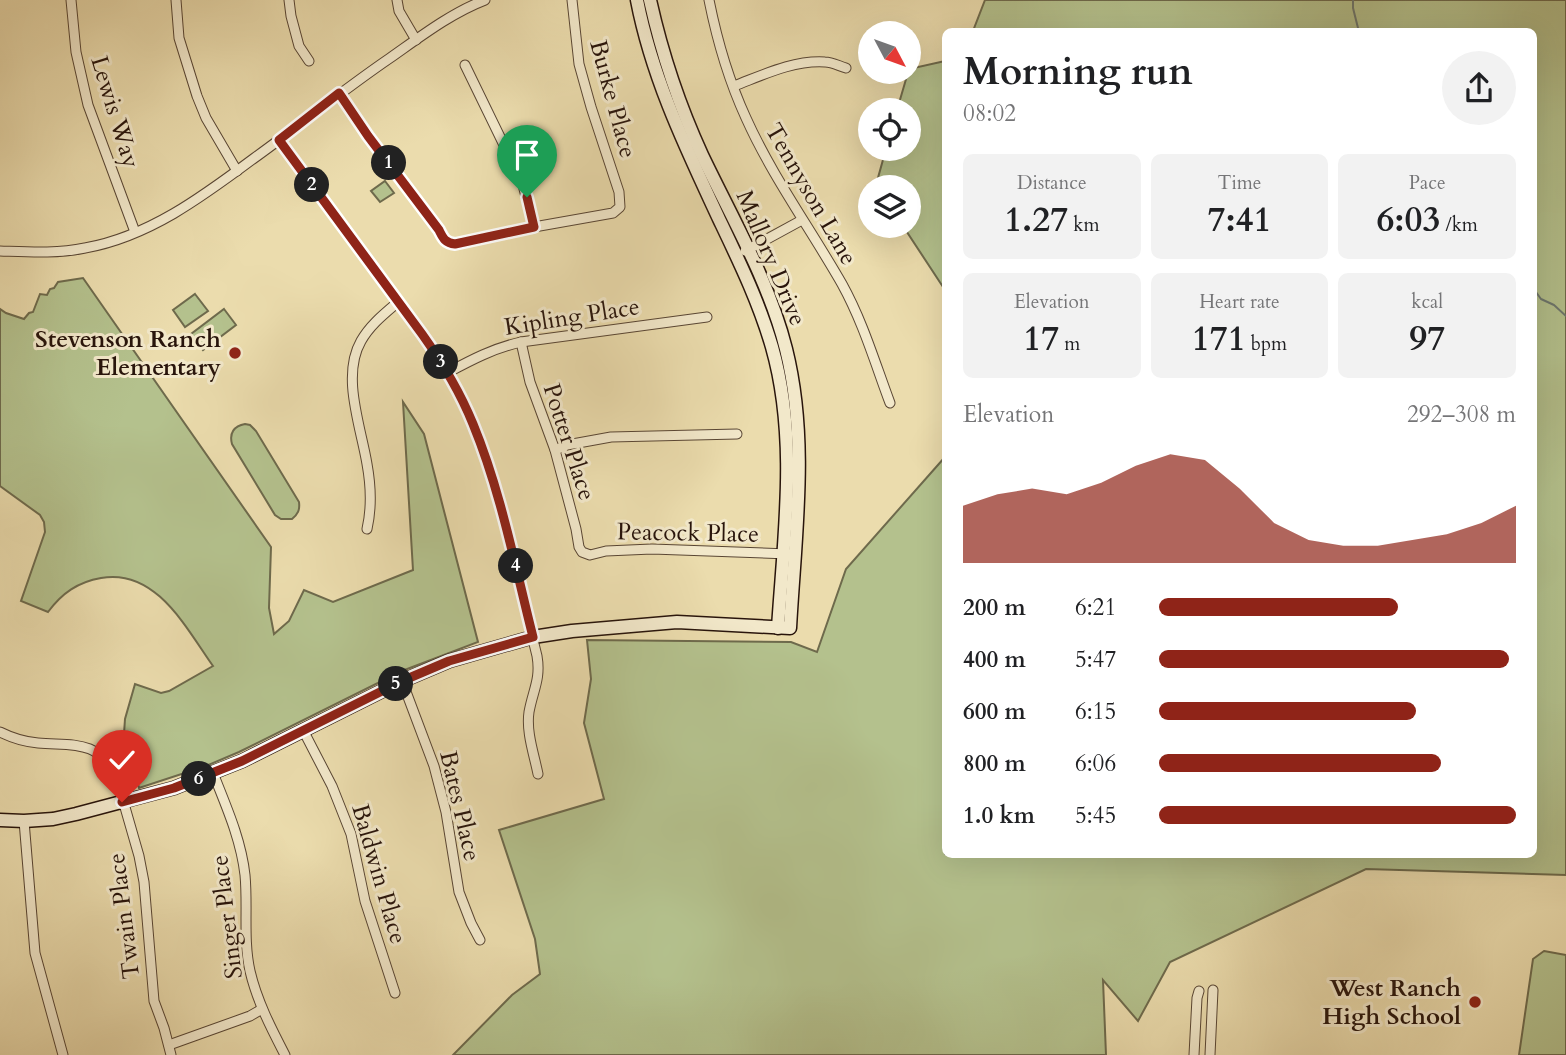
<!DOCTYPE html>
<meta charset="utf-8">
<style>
:root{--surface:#fff;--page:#f2f2f2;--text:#202124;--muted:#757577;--accent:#8f2418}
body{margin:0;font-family:Cardo,serif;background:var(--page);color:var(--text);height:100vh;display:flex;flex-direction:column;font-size:26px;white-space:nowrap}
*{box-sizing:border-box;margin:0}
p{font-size:23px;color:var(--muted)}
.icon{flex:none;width:38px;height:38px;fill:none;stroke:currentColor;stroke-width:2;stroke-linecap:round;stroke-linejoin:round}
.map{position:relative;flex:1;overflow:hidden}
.drawer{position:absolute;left:942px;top:28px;width:595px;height:830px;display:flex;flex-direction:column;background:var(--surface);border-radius:10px;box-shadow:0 7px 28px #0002}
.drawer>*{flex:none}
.needle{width:46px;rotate:131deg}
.tools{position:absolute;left:858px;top:21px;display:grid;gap:14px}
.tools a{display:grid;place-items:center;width:63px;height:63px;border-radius:50%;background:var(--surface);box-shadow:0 7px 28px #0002;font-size:35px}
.pin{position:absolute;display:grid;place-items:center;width:60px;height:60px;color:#fff;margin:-72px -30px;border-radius:50% 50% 50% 0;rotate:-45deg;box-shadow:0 0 7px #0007}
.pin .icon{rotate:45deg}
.km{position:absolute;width:35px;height:35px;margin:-18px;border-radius:50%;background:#222;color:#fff;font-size:19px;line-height:35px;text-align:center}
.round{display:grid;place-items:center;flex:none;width:74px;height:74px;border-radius:37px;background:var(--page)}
.headline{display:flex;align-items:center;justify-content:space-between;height:119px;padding:0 21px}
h1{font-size:38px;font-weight:800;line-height:52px}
.figures{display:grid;grid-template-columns:repeat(3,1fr);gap:10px;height:119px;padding:7px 21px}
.figures div{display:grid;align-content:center;border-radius:10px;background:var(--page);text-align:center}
.figures b{font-size:35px;font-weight:800}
.figures small{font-size:19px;font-weight:400}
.figures p{font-size:19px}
.chart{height:196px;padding:14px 21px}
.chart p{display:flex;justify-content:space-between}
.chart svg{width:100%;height:126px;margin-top:7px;fill:var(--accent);opacity:.7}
ul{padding:0 21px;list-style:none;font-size:23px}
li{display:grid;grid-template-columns:112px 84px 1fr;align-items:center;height:52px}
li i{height:18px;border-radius:9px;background:var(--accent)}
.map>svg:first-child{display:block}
.green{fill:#b4c18d;stroke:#6e6a4c;stroke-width:2}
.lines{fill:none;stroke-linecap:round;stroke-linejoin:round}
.stream{stroke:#6d7870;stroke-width:2}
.minor-casing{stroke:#594634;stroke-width:11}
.secondary-casing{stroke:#28140b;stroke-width:15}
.minor{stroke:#f2e8ca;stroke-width:9}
.secondary{stroke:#f2e8ca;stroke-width:12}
.route-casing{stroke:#fff;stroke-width:14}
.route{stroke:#8f2418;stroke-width:9}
.poi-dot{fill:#8f2418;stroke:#f2e8ca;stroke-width:2.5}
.labels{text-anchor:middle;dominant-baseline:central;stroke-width:6;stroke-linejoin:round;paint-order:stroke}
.street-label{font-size:24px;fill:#28140b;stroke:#f2e8ca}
.poi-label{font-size:24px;font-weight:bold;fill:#28140b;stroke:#f2e8ca;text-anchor:end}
</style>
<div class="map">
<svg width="1566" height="1055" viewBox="0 0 1566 1055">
<rect width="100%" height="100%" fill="#ebdcad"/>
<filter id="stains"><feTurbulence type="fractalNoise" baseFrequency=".00286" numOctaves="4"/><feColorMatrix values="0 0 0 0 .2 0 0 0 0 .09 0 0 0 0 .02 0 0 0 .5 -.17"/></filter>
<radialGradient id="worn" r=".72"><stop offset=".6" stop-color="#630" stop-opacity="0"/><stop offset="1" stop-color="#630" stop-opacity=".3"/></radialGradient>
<g class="green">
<path d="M985 0H1566V875L1366 869 1170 962 1138 1021 1103 980 1106 1055H453L512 995 540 974 535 939 499 830 604 799 584 723 591 679 587 640 791 642 817 652 846 569 945 457V854H1533V32L973 31Z"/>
<path d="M945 61V290L903 226H908V187H877L876 185 886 149H908V110H897L909 69Z"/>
<path d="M385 181 394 193 380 202 371 191Z"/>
<path d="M83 278 271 547 269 608 274 634 289 621 304 590 333 602 413 570 403 402 424 434 478 642 402 671 239 752 206 766 139 788 124 734 125 719 135 684 161 693 169 691 213 666C186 628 156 568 101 578 78 582 62 593 48 612L21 601 45 532 44 522 40 515 0 486V309L6 313 24 319 29 313 33 312 40 294 47 295 50 289 54 288 58 282Z"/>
<path d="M195 294 208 311 185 327 173 310Z"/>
<path d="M224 309 236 325 203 350 191 334Z"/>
<path d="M245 424 250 425 256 431 299 502C300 510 298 514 292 519H281L275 515 232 444C229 433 234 426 245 424Z"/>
<path d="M1544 951 1566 955V1055H1519L1533 959Z"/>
</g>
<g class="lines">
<g class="stream">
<path d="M1353 0V8L1359 32"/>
<path d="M1533 288 1541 299 1554 305 1566 316"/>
</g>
<g class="minor-casing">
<g id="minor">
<path d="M71 0 76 52 88 105 135 232"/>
<path d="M176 0 179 38 197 96 206 118 237 171"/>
<path d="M289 0 291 16 299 46 309 61"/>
<path d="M397 0 399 11 416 40"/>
<path d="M709 0C717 40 729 81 746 118 772 176 810 228 842 284 863 322 875 363 890 403"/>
<path d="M465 65 518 174 523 185 534 227"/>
<path d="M734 86C763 75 793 60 825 62 832 62 839 66 846 68"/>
<path d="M339 93 368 136 439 230C443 238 446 243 455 244L534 227 613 213 620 207 619 192 591 107 579 64 572 0"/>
<path d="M279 140 422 334 436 353 461 398 473 423 499 500 537 656C541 679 533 690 529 712 526 732 534 754 538 774"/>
<path d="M0 251C28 252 57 254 85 248 148 237 202 197 253 159 299 126 343 90 390 58 420 37 451 13 485 0"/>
<path d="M745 251 802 220"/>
<path d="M521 342 530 382 555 450 576 529 579 547 582 552 590 555 606 551 652 549 789 554"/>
<path d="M447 373C471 360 494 348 521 342L707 317"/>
<path d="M555 450 567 445 611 437 737 434"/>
<path d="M367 529C372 507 371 486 367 464 361 427 341 376 361 341 370 325 384 314 398 302"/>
<path d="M402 681 434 766 446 812 459 892 471 923 480 940"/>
<path d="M303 730 332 786 351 834 365 901 395 993"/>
<path d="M0 732C12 738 25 742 38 743 73 746 97 739 116 776L139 856 144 882 154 1001 164 1028 171 1055"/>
<path d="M213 773C226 806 241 839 245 875 248 907 243 939 250 971 257 1001 271 1028 285 1055"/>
<path d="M24 821 35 953 63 1055"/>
<path d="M169 1045 250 1016 262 1009"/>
<path d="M1194 1055 1197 998 1199 991"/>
<path d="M1210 1055 1213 990"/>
</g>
</g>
<g class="secondary-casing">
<g id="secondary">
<path d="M637 0C652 78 686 148 719 219 739 261 759 302 772 347 798 438 784 535 778 628"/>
<path d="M0 820 24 821 53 819 76 814 174 788 242 761 402 681 449 661 533 637 572 631 677 622 790 628C795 535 809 441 786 349 769 281 732 218 702 155 679 105 662 54 650 0"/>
</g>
</g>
<use href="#minor" class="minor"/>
<use href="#secondary" class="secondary"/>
</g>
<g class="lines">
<g class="route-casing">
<path id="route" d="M122 802 174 788 242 761 402 681 449 661 533 637C515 566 501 492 473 424 460 392 442 362 422 334L279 140 339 93 368 136 439 230C443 238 445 243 455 244L534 227 527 197"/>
</g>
<use href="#route" class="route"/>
</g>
<g class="poi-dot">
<circle cx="235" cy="353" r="7"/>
<circle cx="1475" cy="1002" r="7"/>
</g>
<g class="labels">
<g class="street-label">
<text transform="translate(613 99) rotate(75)">Burke Place</text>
<text transform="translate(115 112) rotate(73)">Lewis Way</text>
<text transform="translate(811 194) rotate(60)">Tennyson Lane</text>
<text transform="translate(771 258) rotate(67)">Mallory Drive</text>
<text transform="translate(572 317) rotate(-9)">Kipling Place</text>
<text transform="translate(569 442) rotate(72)">Potter Place</text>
<text transform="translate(688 533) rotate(1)">Peacock Place</text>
<text transform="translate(460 806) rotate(77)">Bates Place</text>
<text transform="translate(379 874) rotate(74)">Baldwin Place</text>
<text transform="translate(124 916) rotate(-97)">Twain Place</text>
<text transform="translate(227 917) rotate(-97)">Singer Place</text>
</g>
<g class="poi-label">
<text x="221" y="339">Stevenson Ranch<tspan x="221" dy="28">Elementary</tspan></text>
<text x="1461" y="988">West Ranch<tspan x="1461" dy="28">High School</tspan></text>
</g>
</g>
<rect width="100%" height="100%" filter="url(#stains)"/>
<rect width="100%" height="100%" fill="url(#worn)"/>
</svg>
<div class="tools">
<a><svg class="needle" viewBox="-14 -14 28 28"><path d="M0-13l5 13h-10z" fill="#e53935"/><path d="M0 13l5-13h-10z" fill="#757577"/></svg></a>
<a><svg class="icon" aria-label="locate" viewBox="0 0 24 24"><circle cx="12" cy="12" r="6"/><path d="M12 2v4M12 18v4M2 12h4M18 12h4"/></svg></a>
<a><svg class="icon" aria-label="layers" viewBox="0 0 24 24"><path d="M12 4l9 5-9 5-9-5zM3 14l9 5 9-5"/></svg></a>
</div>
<div class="pin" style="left:527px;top:197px;background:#1e9e55"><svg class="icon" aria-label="arrive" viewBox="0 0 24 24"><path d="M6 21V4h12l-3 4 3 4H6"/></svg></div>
<div class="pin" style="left:122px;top:802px;background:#d93025"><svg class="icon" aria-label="check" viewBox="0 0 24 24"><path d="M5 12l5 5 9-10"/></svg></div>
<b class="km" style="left:389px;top:163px">1</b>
<b class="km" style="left:312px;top:185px">2</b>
<b class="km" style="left:441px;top:362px">3</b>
<b class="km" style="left:516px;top:566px">4</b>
<b class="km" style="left:396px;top:684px">5</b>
<b class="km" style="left:199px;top:779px">6</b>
<section class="drawer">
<div class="headline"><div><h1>Morning run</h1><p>08:02</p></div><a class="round"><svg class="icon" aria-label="share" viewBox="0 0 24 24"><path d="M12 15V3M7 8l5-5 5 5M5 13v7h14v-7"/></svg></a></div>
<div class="figures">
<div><p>Distance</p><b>1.27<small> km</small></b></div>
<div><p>Time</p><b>7:41</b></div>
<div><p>Pace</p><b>6:03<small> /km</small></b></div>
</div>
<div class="figures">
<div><p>Elevation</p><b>17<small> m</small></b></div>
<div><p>Heart rate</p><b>171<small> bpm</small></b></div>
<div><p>kcal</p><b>97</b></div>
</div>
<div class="chart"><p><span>Elevation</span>292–308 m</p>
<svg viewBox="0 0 160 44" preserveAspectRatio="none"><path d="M0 44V24L10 20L20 18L30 20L40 16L50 10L60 6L70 8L80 18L90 30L100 36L110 38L120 38L130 36L140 34L150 30L160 24V44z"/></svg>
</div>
<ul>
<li><b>200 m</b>6:21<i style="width:67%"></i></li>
<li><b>400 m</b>5:47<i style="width:98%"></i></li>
<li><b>600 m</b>6:15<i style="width:72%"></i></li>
<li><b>800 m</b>6:06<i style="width:79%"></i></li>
<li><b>1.0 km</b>5:45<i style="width:100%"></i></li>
</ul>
</section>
</div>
